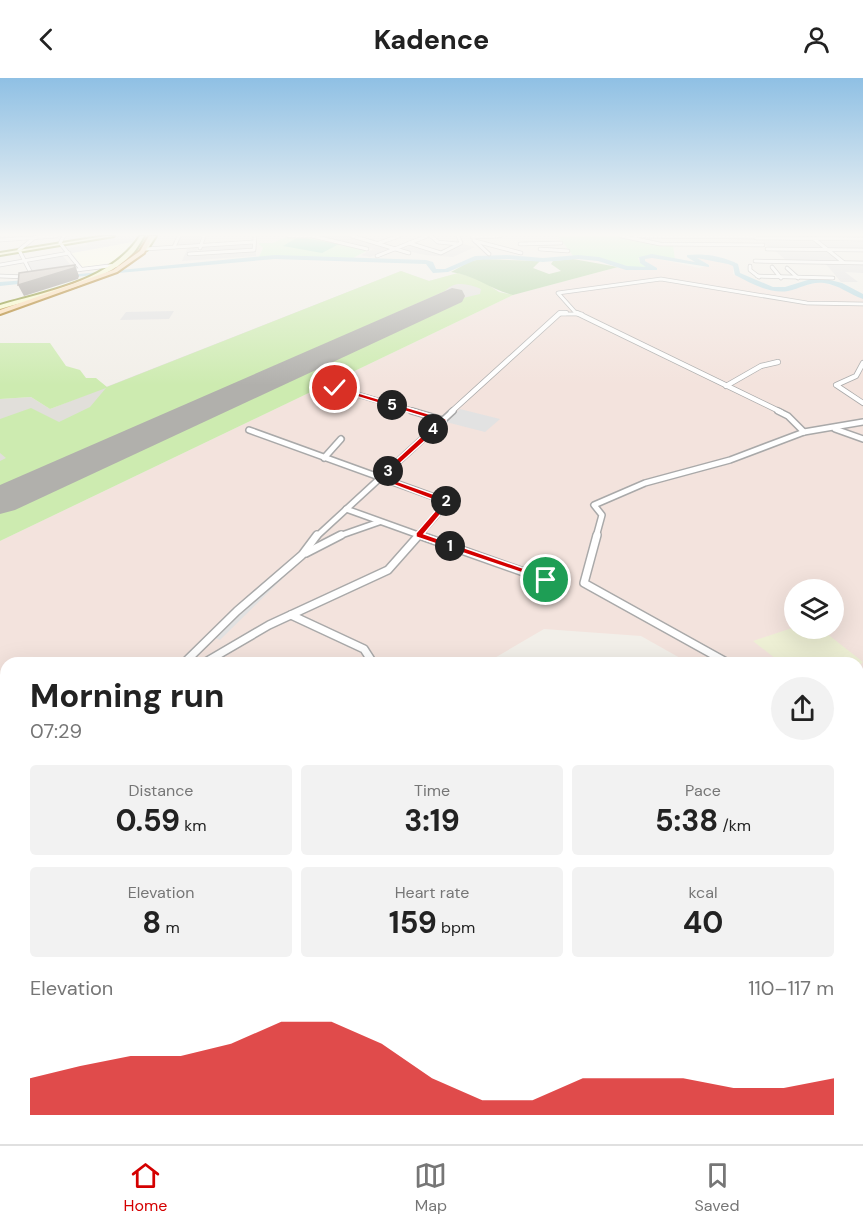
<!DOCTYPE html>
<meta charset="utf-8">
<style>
:root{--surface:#fff;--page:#f2f2f2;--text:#222;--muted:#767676;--line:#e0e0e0;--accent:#d40000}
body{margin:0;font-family:"DM Sans",sans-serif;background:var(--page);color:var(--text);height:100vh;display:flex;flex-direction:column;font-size:22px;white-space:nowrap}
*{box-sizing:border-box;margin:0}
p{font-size:20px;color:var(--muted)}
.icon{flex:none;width:33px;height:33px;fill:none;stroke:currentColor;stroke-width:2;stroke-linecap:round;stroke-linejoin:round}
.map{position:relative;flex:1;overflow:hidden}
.side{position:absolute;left:0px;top:579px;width:864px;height:488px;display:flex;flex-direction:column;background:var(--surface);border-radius:18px 18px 0 0;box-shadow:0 6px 24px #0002}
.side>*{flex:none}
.buttons{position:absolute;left:784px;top:501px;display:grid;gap:12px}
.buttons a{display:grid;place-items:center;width:60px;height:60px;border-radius:50%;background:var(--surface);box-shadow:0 6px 24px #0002;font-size:30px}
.pin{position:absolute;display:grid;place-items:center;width:51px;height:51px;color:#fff;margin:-26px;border:3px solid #fff;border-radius:50%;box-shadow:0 2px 6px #0007}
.km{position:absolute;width:30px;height:30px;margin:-15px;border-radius:50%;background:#222;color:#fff;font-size:16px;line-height:30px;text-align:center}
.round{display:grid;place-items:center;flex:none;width:63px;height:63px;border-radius:32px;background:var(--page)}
.head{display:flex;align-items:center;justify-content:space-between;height:102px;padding:0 30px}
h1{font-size:33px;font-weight:700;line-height:45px}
.metrics{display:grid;grid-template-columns:repeat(3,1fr);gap:9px;height:102px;padding:6px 30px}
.metrics div{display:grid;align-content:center;border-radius:6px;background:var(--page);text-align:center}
.metrics b{font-size:30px;font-weight:700}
.metrics small{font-size:16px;font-weight:400}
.metrics p{font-size:16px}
.chart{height:168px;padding:12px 30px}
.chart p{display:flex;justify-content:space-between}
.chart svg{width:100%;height:108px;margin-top:6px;fill:var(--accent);opacity:.7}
header{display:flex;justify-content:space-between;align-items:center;height:78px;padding:0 30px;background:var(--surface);font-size:27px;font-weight:700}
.tabs{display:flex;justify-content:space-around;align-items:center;height:84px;border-top:2px solid var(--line);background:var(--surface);font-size:16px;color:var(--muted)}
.tabs a{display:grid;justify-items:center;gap:3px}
.tabs .current{color:var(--accent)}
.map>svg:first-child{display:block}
.residential{fill:#e0dfdf}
.education{fill:#ffffe5}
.military{fill:#f3e3dd;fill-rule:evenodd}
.airport{fill:#e1dfda}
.farmland{fill:#eef0d5}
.grass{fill:#cdebb0}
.forest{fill:#add19e}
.park{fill:#c8facc}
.pitch{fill:#88e0be}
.parking{fill:#e2e2e2}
.water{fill:#aad3df}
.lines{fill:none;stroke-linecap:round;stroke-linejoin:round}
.river{fill:#aad3df;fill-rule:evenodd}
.runway{fill:#b1b0ac;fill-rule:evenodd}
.street-far4-casing{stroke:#a9a9a9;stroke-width:4.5}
.street-far3-casing{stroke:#a9a9a9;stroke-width:6}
.street-far2-casing{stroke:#a9a9a9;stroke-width:8}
.street-far1-casing{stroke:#a9a9a9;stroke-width:10}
.street-casing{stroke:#a9a9a9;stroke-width:11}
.secondary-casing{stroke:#707d05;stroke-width:4}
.primary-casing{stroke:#a06b00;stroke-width:4}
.street-far4{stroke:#fff;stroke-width:3}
.street-far3{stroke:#fff;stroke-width:4.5}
.street-far2{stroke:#fff;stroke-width:5}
.street-far1{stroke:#fff;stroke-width:7}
.street{stroke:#fff;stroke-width:8}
.secondary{fill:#f7fabf;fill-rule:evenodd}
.primary{fill:#fcd6a4;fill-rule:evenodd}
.shaded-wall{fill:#8b8681}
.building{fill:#c7bfb8;stroke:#8b8681;stroke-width:1.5}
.route{fill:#d40000;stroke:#fff;stroke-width:1.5}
</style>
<header><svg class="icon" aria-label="back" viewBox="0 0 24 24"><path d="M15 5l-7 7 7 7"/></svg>Kadence<svg class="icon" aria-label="person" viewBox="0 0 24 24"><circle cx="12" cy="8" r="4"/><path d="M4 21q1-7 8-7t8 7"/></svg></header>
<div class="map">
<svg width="863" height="1066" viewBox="0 0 863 1066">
<rect width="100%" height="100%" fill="#f2efe9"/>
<g class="residential">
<path d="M180 158H202L197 168 198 176 202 169 252 166 255 168 251 173 256 172V178L182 183 188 169 175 168Z"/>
<path d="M320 158H348L392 170 370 179 361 177 373 171 316 159Z"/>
<path d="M760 161H813L824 171 770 170Z"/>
<path d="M817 161 863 162V171H829Z"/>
<path d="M463 166 475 169 453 179 425 177 399 171 409 167 441 176Z"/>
<path d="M774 172 827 173 839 182H786Z"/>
<path d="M63 178 74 191 34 198 26 185Z"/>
<path d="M825 185 863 186V195L845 194 858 204H841Z"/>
</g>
<path class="education" d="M132 164 119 183 83 190 72 175Z"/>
<path class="military" d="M650 179 699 190 710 187 693 179 726 183 733 188V196L768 212H787L820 204 839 209 863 220V654H858V585H689L641 558 544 551 486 585H6V933L0 936V463L513 217 618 189 657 192 643 181ZM795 512H834V550H795Z"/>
<path class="airport" d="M401 193 429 203 458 195 499 214 0 462V321L31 319 50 331Z"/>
<path class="farmland" d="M795 549 821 551 863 584 858 589V585H781L753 563Z"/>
<path class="grass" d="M401 193 429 203 458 195 481 202 499 214 513 217 0 463V433L463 220 480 216 481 211C469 206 455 202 445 213L0 411V383L6 380 0 375V341L31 330 59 344 90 329 106 310 50 331 31 319 0 321V265H50L66 288 80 292 86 300H96L107 309Z"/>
<path class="forest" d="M483 181 540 183 533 190 549 196 561 193 551 186 553 183 573 181 618 189 513 217C491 212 475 197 451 194L471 183Z"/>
<g class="park">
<path d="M289 158 310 159 368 172 353 180 259 179 263 170 258 165H272Z"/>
<path d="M558 158H618L673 167 675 182 651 177 638 180 640 185 652 190 649 191C623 190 600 179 574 179Z"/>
</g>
<path class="pitch" d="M298 159 339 166 322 175 283 168Z"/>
<g class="parking">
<path d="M117 158 135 159 132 164 72 175 68 170 87 167 85 163Z"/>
<path d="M174 233 169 241 120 242 126 234Z"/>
<path d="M460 331 500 341 485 354 446 344Z"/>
<path d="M279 499 282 501 220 562 215 560Z"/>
</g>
<path class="water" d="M6 957V1060H444L455 1063 463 1060 680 1061 677 1066H0V959Z"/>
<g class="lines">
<g class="river">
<path d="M652 176 695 184 687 179V177C704 175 723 178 738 186L740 195 773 209H785L814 200 826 201 842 205 863 216V221C849 216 839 207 824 205 811 203 801 210 788 213 769 216 751 205 735 197L733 188 728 186 697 180 709 187V189L652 180 645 181V183L657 190V192H626L598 183 578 181 543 184 507 181 476 182 448 194 433 195 426 186 275 181 62 200 59 198 275 177 426 182 433 184 436 191H445L475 178 507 177 543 180 578 177 599 179 627 188 646 189 640 185 639 179Z"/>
<path d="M39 201 37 204 0 208V204Z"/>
</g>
<path class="runway" d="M452 210 462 212 465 218 462 224 15 432 0 436V407Z"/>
<g class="street-far4-casing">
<g id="street-far4">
<path d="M64 158 60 165 81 191"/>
<path d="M289 158H314"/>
<path d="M312 158 367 171"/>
<path d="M352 158 409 175"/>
<path d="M431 158 438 164 458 166"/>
<path d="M621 158 660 166 763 167"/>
<path d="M634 158 755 159"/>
<path d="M472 159 500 158"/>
<path d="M756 160 863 161"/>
<path d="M813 160 843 184"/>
<path d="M0 162 56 158"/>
<path d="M474 162 489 176"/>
<path d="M475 163 521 175"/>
<path d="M379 165 399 158"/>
<path d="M409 165 441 175 461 165 458 158"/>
<path d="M520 166 561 165"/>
<path d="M174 169 179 158"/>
<path d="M200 170 204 158"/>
<path d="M145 171 254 164"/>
<path d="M540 171 568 173"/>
<path d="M767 171 863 172"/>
<path d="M189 176 254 172 255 158"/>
<path d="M377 178 427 158"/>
<path d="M755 183 863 185"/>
<path d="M0 187 69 175"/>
<path d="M750 188V192L759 199"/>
<path d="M772 189 781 200"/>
<path d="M787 190 798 200"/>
<path d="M68 193 117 187"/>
<path d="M0 198 27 199"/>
<path d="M757 198 833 200"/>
<path d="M33 199 19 172 34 160"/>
<path d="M575 234 558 215 661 201 807 225 863 226"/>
<path d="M559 236H582"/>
</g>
</g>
<g class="street-far3-casing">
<g id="street-far3">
<path d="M577 235 781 334"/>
<path d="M863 285 856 298 836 307 863 325"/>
<path d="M726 308 761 288 778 284"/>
<path d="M335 310 417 334"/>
<path d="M451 334 560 235H566"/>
</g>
</g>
<g class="street-far2-casing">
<g id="street-far2">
<path d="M412 333 443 342"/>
<path d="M778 333 788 338 804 354"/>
<path d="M835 351 863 361"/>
<path d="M249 352 448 424"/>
<path d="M324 380 341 361"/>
<path d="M346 431 424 459"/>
<path d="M316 459 453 333"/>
<path d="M336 459 379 444"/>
<path d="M417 459 451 420"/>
<path d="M596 459 602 437 594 427 645 405 730 382 804 354 863 344"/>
</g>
</g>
<g class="street-far1-casing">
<g id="street-far1">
<path d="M419 457 546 502"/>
<path d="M597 457 584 505 728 585"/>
<path d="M306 475 341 457"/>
<path d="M291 537 364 571 373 585"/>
<path d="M184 585 237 533 302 477 317 457"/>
<path d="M204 585 269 547 388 492 419 457"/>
</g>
</g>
<g class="street-casing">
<g id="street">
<path d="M858 645 863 646"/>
<path d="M0 734 6 730"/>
</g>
</g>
<g class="secondary-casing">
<g id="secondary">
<path d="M105 158H114L0 177V175Z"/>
<path d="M140 158H144C141 163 138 169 134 174 105 206 41 219 0 231V227C48 213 111 203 140 158Z"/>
<path d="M152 158H156L147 172H143Z"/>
</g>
</g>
<g class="primary-casing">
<path id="primary" d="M149 158H153L144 175 117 194 0 236V232L113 192 140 173Z"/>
</g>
<use href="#street-far4" class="street-far4"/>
<use href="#street-far3" class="street-far3"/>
<use href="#street-far2" class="street-far2"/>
<use href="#street-far1" class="street-far1"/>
<use href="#street" class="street"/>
<use href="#secondary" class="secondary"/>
<use href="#primary" class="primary"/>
</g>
<path class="shaded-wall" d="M75 187 79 198 78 201 24 218 18 207Z"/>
<path class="building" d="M75 187 74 190 18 207 19 195Z"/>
<linearGradient id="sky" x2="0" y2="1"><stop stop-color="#8fc0e4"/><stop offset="0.51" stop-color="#f9f8f5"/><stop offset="1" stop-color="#f9f8f5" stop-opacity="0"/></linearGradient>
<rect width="863" height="307" fill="url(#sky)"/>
<path class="route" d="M335 308 446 341V344L385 399 450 422V425L424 456 549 499V504L416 459V455L442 425 376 400 438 343 332 311Z"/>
</svg>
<div class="buttons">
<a><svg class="icon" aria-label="layers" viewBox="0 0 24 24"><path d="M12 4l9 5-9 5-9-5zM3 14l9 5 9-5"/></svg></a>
</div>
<div class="pin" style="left:546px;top:502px;background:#1e9e55"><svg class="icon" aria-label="arrive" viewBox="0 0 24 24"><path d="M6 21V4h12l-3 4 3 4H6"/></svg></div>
<div class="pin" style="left:335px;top:310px;background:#d93025"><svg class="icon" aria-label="check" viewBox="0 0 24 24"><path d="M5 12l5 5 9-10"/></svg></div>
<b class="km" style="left:450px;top:468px">1</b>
<b class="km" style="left:446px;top:423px">2</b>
<b class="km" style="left:388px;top:393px">3</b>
<b class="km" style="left:433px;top:351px">4</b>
<b class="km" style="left:392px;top:327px">5</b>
<section class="side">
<div class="head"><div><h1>Morning run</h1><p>07:29</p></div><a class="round"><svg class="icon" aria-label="share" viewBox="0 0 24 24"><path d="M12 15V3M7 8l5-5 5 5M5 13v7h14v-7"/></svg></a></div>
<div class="metrics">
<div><p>Distance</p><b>0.59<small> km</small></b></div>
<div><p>Time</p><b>3:19</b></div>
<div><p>Pace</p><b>5:38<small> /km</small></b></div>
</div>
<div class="metrics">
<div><p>Elevation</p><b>8<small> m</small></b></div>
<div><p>Heart rate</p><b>159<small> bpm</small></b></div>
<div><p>kcal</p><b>40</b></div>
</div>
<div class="chart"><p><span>Elevation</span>110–117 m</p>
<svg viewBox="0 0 160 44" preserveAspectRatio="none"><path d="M0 44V29L10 24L20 20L30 20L40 15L50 6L60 6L70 15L80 29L90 38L100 38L110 29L120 29L130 29L140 33L150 33L160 29V44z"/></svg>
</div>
</section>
</div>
<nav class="tabs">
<a class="current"><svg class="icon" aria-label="home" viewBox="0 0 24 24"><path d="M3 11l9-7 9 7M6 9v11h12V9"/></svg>Home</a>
<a><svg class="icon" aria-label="map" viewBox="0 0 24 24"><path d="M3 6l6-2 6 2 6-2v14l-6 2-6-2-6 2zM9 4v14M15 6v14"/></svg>Map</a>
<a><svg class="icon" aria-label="saved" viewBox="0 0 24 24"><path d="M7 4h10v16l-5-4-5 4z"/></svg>Saved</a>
</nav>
